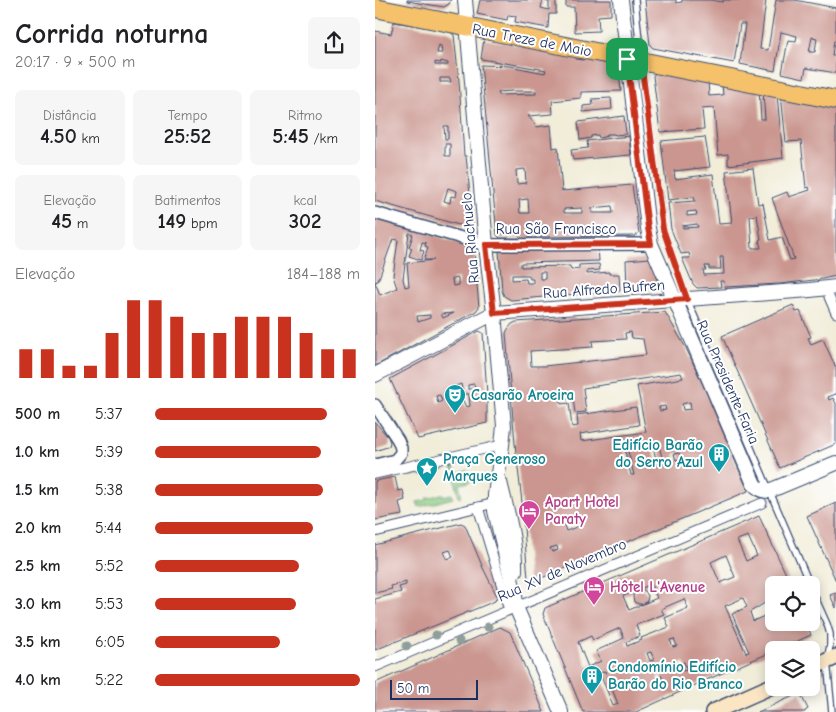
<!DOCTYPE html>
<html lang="pt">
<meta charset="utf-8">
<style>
:root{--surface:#fff;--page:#f6f6f6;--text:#202124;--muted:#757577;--accent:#c8321e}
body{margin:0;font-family:"Comic Neue",sans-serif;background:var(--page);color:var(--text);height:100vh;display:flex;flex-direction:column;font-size:19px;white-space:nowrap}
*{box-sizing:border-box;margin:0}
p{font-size:16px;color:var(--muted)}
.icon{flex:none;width:28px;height:28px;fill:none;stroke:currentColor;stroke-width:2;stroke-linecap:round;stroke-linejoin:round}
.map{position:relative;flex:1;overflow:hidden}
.sheet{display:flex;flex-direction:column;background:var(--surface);width:375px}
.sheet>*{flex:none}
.tools{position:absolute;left:390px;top:576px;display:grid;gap:10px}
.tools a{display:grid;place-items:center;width:55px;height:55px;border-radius:8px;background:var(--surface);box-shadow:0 2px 12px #0003;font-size:25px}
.scale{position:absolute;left:15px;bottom:12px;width:88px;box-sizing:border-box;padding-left:5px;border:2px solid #1b2f5e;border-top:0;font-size:14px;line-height:18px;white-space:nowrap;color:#1b2f5e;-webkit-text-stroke:4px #fff;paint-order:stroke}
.pin{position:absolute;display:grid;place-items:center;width:42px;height:42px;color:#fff;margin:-21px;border-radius:10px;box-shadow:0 2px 8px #0006}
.round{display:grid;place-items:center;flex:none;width:52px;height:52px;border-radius:8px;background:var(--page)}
.head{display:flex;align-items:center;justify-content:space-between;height:85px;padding:0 15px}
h1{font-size:28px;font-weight:700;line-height:38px}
.figures{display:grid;grid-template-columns:repeat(3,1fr);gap:8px;height:85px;padding:5px 15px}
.figures div{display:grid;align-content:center;border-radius:8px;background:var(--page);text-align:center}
.figures b{font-size:21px;font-weight:700}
.figures small{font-size:14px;font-weight:400}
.figures p{font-size:14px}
.chart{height:140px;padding:10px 15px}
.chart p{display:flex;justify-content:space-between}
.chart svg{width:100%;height:90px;margin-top:5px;stroke:var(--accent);stroke-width:6}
ul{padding:0 15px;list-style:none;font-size:16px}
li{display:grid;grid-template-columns:80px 60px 1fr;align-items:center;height:38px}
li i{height:12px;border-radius:6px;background:var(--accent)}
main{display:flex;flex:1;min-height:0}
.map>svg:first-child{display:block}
.green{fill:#8ecd83;stroke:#547e70}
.building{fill:#ca968f;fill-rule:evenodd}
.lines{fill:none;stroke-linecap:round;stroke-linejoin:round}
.service-casing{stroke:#3b4c70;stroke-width:8}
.pedestrian-casing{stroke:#3b4c70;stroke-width:11}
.minor-casing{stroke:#3b4c70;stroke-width:14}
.tertiary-casing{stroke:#3b4c70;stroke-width:16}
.secondary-casing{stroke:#3b4c70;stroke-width:18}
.primary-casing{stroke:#3b4c70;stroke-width:20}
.service{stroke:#fff;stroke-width:5.5}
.pedestrian{stroke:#fff;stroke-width:9}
.minor{stroke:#fff;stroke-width:11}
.tertiary{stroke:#fff;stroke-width:14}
.secondary{stroke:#fbe6c4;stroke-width:15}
.primary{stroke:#f5c16b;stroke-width:18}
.tree{fill:#8f9e9b}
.route-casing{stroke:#fff;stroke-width:10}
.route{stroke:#c8321e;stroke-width:6}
.labels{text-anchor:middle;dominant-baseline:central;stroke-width:4;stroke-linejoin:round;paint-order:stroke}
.street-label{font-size:15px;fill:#1b2f5e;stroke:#fff}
.culture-label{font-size:15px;font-weight:bold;fill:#0d838f;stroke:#fff;text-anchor:start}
.hotel-label{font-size:15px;font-weight:bold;fill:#b23c85;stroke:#fff;text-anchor:start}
</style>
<main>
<section class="sheet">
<div class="head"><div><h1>Corrida noturna</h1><p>20:17 · 9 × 500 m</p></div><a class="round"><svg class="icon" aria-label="share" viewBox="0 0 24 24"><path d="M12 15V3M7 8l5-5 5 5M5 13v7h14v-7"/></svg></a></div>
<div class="figures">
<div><p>Distância</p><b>4.50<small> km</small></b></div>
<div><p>Tempo</p><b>25:52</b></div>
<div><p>Ritmo</p><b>5:45<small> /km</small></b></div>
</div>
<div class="figures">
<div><p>Elevação</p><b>45<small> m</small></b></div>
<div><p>Batimentos</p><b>149<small> bpm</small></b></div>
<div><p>kcal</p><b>302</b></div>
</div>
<div class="chart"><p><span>Elevação</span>184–188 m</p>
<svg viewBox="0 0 160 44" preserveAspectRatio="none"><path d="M5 44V30M15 44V30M25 44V38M35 44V38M45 44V22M55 44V6M65 44V6M75 44V14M85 44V22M95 44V22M105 44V14M115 44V14M125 44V14M135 44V22M145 44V30M155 44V30"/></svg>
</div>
<ul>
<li><b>500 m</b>5:37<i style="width:84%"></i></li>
<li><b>1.0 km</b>5:39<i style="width:81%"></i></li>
<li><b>1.5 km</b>5:38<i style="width:82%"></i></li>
<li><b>2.0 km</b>5:44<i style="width:77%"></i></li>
<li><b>2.5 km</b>5:52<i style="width:70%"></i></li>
<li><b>3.0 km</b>5:53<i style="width:69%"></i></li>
<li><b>3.5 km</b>6:05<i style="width:61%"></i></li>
<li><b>4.0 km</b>5:22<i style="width:100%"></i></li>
</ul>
</section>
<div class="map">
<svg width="461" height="712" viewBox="0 0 461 712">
<rect width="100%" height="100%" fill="#fff"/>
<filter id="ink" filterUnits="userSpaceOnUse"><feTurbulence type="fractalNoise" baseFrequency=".02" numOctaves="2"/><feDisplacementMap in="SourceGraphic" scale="10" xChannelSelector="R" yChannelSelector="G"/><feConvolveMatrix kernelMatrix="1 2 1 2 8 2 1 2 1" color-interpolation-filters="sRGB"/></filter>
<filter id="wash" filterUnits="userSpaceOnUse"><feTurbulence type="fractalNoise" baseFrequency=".0096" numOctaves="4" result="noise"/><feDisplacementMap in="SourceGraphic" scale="20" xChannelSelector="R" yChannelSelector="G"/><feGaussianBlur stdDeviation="1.12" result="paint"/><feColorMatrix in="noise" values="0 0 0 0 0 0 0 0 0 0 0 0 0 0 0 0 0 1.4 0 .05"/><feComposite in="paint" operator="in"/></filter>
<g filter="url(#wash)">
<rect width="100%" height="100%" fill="#f1edd9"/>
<g class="green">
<path d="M78 461 81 473 92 470 95 482 84 484 87 497 84 498 76 462Z"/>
<path d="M69 464 70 469 61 470 62 473 46 476V474L36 476 35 471Z"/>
<path d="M67 494 68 496 77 494 78 498 44 507 42 502 52 500V498Z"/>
</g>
<g id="blocks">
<g class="building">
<path d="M32 0H76L74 4 69 7 32 1Z"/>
<path d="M105 0H168L166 8 174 10V2L170 1V0H181V14H174L173 28 140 22 141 16 133 15 132 20 102 14Z"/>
<path d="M191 0H236V15L223 16 224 31 200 32 199 7H191Z"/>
<path d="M270 0H301V3L307 2V0H335L348 2V0H391L385 49 393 50 401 0H420L461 8V41H459L457 56H461V73L431 68 429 78 407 73 413 40 421 41 422 36 406 32 400 71 365 64 370 24H365L359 63 278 48 275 45ZM437 37 442 38 440 52H434Z"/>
<path d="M19 22 67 30 75 32 79 35 84 81 89 156H91L98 223 95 227H91L0 201V31L16 34ZM64 45 66 46 67 53H62ZM66 61 73 63V65H60V62L66 63ZM65 78H75L76 82H65ZM69 126H73V139H70ZM70 144H75V156H70ZM73 188 82 191 81 197 76 196 75 203 69 201Z"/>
<path d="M109 39 201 55V59L208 60 209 57 243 63 246 91 206 92V98L177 101 178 114 153 116 160 124 161 127 176 125 178 148 183 147 187 191 257 185 264 233 260 236 165 237V225H160L161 238H125L122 235 106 65 134 66 170 73 171 70 106 59ZM137 91H161V94L124 95 123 92ZM150 169 151 183 142 184 141 170ZM153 199 154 213H145L144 200ZM237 206 238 213H217V208ZM207 208V213H189V209Z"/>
<path d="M283 71 333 81 334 96 348 95 347 84 384 90 386 119H390L388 91 402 94 408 158 353 165V154L343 155 339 108 327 109 329 129 285 132 278 76 280 73Z"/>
<path d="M406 95 461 106V276L447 279 405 284 350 287 349 281H345L346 287 322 288 318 284 307 258H315L314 253 306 254 296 229 293 203 320 201 319 197 293 200 286 141 330 137 335 167 299 171 300 179 338 174 344 224 357 223 351 171 378 168 383 204 388 203 395 240 407 237 415 260 419 259 397 198 412 192 414 197 435 190 434 187 431 188 426 141 411 142ZM321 211 322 215 312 216V212ZM382 215 386 239 384 240 386 248H377L375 216ZM322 224 323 227 308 228 307 226ZM345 257H348L349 274 329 275 328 270H331L330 266H334V269H346Z"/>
<path d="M236 98 237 109 208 112V106L218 105 217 99Z"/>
<path d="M249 116 251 134 240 135 239 134H232V136L224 138 223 135 216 136V138L205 140 203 122Z"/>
<path d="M254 136 256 155 198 160 196 150 213 148 212 141Z"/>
<path d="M0 217 97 247 99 250 104 307 101 311 0 366V282L5 295 22 288 18 276 23 240 18 239 3 281 0 282ZM34 233 38 235 34 247 37 248 34 256 46 260 49 251 45 250 47 242 51 243 50 246 53 247 49 260H59L32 263 34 286 30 287 28 279ZM83 278V285L78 286 77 279ZM79 313 68 318 66 314ZM55 315V318L43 322 42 316Z"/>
<path d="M223 247 224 261 146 263V267L195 266 196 270 204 269V265L224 264 225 270 212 271V274L234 272V274H244L245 291 190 295 136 300 129 296 127 291 124 251 128 248ZM165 272H170V279H165ZM137 275H154L155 279H158V283H152L151 279 137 280Z"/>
<path d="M275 258 282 277V281L280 285 273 288 252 291 251 260Z"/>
<path d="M418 305 421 312 425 311 436 337 433 338 436 344 448 339 461 368V394L453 397 454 400 458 398 461 403V444L405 468 347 336Z"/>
<path d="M290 312 311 348 324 376 373 491 157 582 153 579 147 502 140 444 131 333 133 329 137 324 141 322ZM256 332 257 338 268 339 271 355 169 366H156L155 351 218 347 217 341 251 339 250 333ZM306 373 308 378 262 386 271 432 206 441 205 434 264 425 261 407 202 415 203 426 197 427 194 403 186 404V400L198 398 200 413 211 412 208 388ZM315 402 316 409 308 410 307 404ZM290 406 291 410 285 411 284 407ZM283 442 289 465 283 467 277 443ZM252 447 259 475H256L249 448ZM304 453 306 459 301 460 299 454ZM202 520 204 526 191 531 189 525ZM182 546 183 550 177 552 175 548Z"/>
<path d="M104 331 108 333 112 395V423L43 439 15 379ZM86 384 88 394H94L95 406 91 407 81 386ZM99 384 100 389H93V385ZM65 395 67 401 63 403 61 396Z"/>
<path d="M0 422 13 437 15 442 14 446 12 447 0 451Z"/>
<path d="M20 477 23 491 28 490 30 500 24 502 27 515 0 520V481Z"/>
<path d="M461 503V581L432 516Z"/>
<path d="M384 516 416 585H399V615L393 601 375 612 378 621 394 614 398 625 402 622H431L436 635 407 648 399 650V651L329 681 261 712H208L168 614 170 608ZM373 536 382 556 371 561 362 540ZM351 555 360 577 345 583 336 562ZM276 584 282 598 254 610 248 596 263 590 259 593 258 597 259 602 264 604H268L272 601 273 596 271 592 267 589 263 590ZM368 598 372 607 357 614 374 652 371 653 350 606ZM309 599 313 608 290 618 294 627 266 638 267 640 252 646 251 642 265 636 261 625 289 614 286 609ZM245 628 249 638 221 651 226 661 213 667 203 642 216 636 218 640ZM299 639 302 646 298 647 295 640ZM276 652 279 660 275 661 272 653ZM309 662 312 670 308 671 305 664ZM230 671 243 704 238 706 225 673ZM286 675 289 682 285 684 282 677Z"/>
<path d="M86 523 90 525 108 568 122 596 120 601 0 650V599L26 592 24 587 31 585V582L16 586 17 589 0 593V545ZM75 550 78 557 72 559 69 552Z"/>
<path d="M461 593V608L455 595Z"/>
<path d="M125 627 135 632 169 712H116L115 711 113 712H0V683Z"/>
<path d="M425 693 433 709 430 711V712H383Z"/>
</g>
</g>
</g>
<g filter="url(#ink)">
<use href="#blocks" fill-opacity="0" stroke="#3b4c70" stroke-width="1"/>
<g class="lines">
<g class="service-casing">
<g id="service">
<path d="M260 0 266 61 288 229 312 299 435 585"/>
<path d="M436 588 452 624 455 634V645L452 661 457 712"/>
</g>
</g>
<g class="pedestrian-casing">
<g id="pedestrian">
<path d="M454 297 461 313"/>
<path d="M0 474 127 445"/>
<path d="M103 507 134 610"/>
<path d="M0 532 120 503"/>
<path d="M0 667 387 503"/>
</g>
</g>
<g class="minor-casing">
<g id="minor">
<path d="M0 213 111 245 276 244"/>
<path d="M0 405 23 440 26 448V453L20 460 0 465"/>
</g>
</g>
<g class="tertiary-casing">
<g id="tertiary">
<path d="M90 0 111 245 119 313 129 426 127 445 120 495V511L140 595 141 607 186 712"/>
<path d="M246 0 273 228 276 244 379 484C383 489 387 491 394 491L461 463"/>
<path d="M0 375 119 313 435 290 461 287"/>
<path d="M125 482C132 512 141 541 140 571"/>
</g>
</g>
<g class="secondary-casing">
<g id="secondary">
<path d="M436 668 461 657"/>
<path d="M338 712 399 685"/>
</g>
</g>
<g class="primary-casing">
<path id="primary" d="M0 8 461 100"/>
</g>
<use href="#service" class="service"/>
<use href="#pedestrian" class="pedestrian"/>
<use href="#minor" class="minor"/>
<use href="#tertiary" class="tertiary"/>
<use href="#secondary" class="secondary"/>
<use href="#primary" class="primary"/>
</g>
<g class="tree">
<circle cx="113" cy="627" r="4.5"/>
<circle cx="61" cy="635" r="4.5"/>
<circle cx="84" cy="641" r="4.5"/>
<circle cx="32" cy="646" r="4.5"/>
</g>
</g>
<g class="lines" filter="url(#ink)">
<g class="route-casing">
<path id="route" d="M252 59 266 61 288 229 312 299 119 313 111 245 276 244 273 228Z"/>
</g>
<use href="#route" class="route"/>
</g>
<defs>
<g id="theatre-pin" transform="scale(1.125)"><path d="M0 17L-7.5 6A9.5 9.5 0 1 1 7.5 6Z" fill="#0f9aa8" stroke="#fff"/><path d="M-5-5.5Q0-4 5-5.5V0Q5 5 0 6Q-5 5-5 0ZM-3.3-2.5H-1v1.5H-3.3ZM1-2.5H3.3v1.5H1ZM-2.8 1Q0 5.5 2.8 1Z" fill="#fff"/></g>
<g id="building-pin" transform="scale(1.125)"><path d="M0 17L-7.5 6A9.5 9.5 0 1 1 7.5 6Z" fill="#0f9aa8" stroke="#fff"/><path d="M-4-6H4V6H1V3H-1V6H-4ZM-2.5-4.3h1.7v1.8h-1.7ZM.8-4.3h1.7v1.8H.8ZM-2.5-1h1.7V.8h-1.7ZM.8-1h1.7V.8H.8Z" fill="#fff"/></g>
<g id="sight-pin" transform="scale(1.125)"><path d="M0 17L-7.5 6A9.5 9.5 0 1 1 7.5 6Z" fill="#0f9aa8" stroke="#fff"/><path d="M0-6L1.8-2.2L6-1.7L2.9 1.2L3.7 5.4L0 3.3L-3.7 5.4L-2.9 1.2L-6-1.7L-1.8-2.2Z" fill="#fff"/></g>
<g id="hotel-pin" transform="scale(1.125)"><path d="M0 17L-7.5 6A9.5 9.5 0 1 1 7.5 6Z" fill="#d1479c" stroke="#fff"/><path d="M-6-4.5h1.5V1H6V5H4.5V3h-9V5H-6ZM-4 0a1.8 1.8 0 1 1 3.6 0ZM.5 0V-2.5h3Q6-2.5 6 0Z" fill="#fff"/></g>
</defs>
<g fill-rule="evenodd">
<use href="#theatre-pin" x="80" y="395"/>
<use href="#building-pin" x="344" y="454"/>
<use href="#sight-pin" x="52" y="468"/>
<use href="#hotel-pin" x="154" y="511"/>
<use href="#hotel-pin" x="219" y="587"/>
<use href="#building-pin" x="217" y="676"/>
</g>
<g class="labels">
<g class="street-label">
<text transform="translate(157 40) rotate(11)">Rua Treze de Maio</text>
<text x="181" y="229">Rua São Francisco</text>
<text transform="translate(95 238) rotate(-95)">Rua Riachuelo</text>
<text transform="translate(229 289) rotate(-4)">Rua Alfredo Bufren</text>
<text transform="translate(353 382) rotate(66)">Rua Presidente Faria</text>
<text transform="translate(187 570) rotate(-23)">Rua XV de Novembro</text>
</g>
<g class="culture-label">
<text x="96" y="395">Casarão Aroeira</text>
<text x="328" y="445" text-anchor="end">Edifício Barão<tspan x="328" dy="17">do Serro Azul</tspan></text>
<text x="68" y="459">Praça Generoso<tspan x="68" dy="17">Marques</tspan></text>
<text x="233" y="667">Condomínio Edifício<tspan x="233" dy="17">Barão do Rio Branco</tspan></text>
</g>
<g class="hotel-label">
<text x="170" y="502">Apart Hotel<tspan x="170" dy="17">Paraty</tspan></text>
<text x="235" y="587">Hôtel L'Avenue</text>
</g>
</g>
</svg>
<div class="tools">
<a><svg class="icon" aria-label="locate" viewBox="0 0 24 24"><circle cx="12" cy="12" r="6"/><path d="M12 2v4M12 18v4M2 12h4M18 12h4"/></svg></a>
<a><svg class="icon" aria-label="layers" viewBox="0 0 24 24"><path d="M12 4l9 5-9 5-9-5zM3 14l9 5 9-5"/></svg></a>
</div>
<div class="scale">50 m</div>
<div class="pin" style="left:252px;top:59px;background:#1e9e55"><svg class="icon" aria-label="arrive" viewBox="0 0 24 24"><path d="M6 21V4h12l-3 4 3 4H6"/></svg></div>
</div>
</main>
